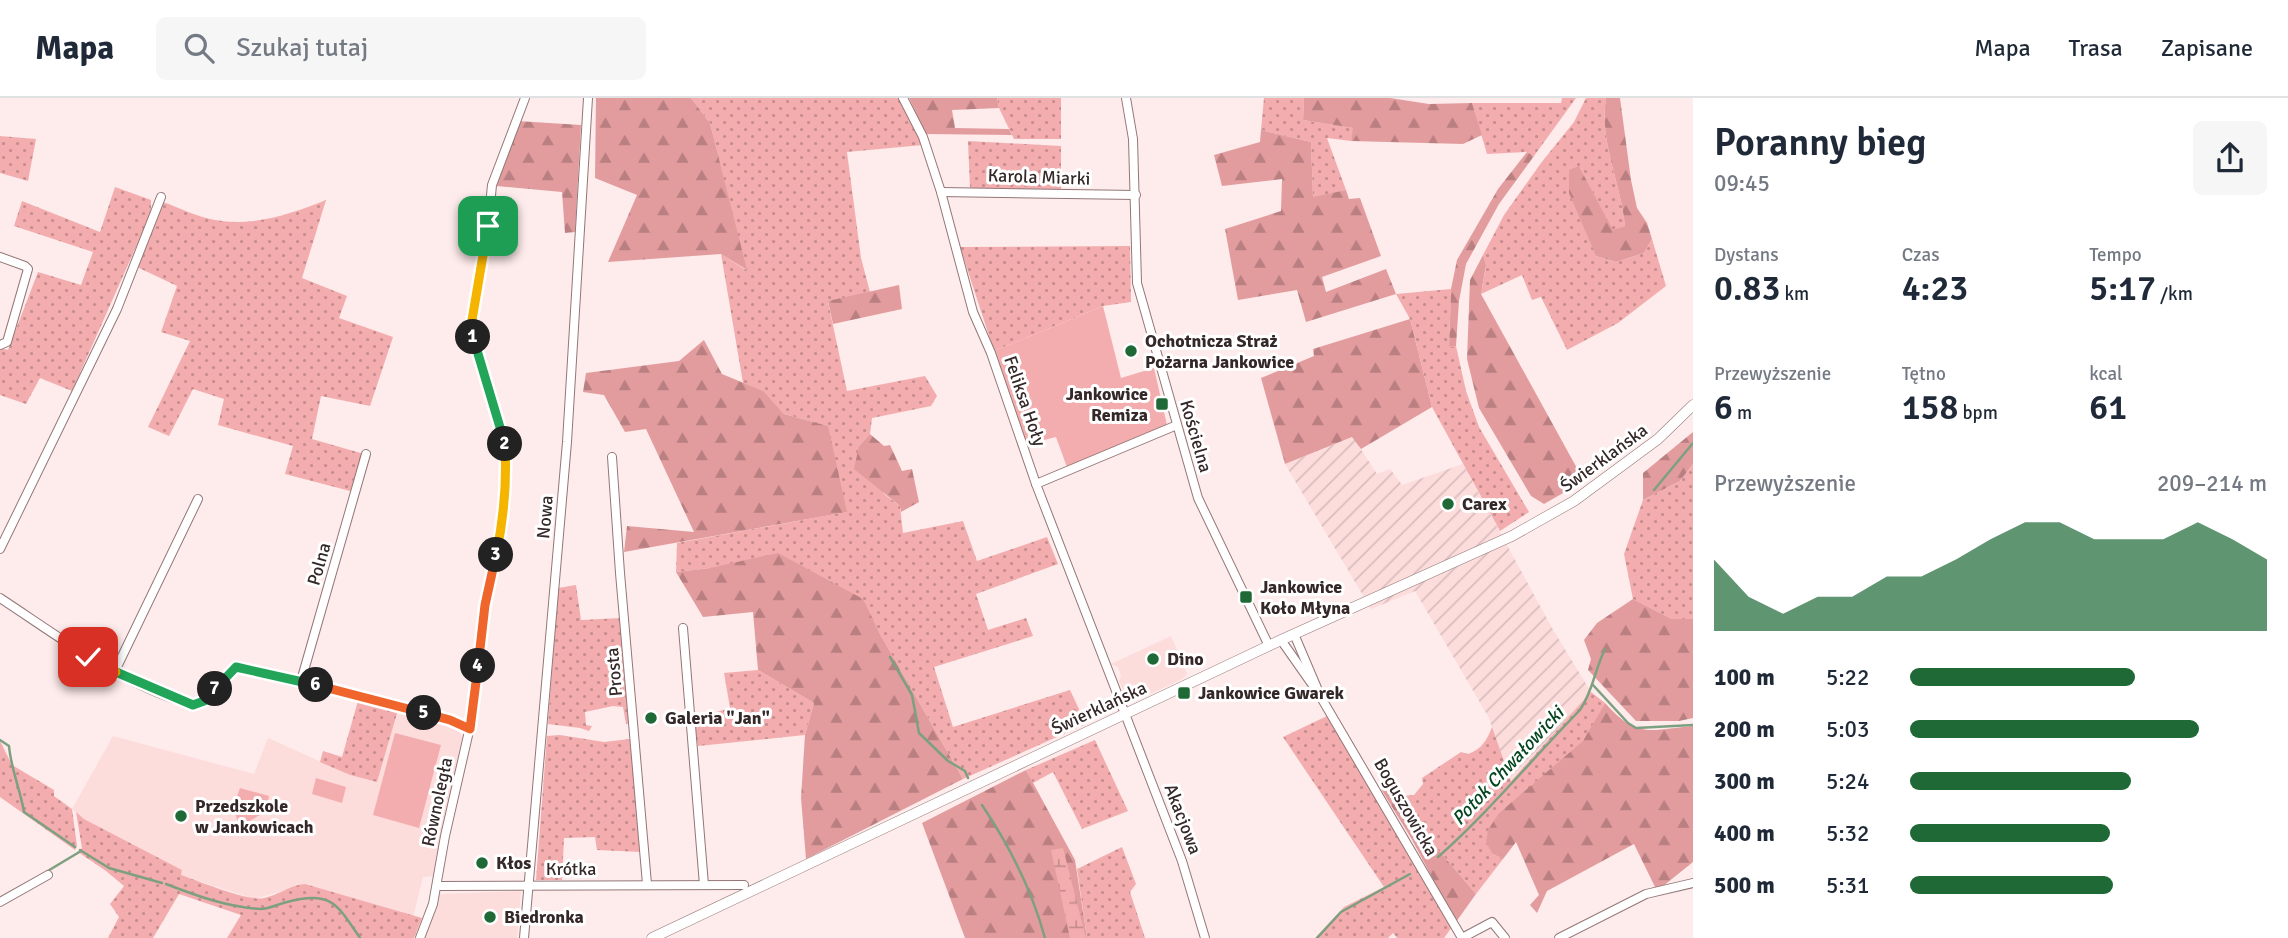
<!DOCTYPE html>
<html lang="pl">
<meta charset="utf-8">
<style>
:root{--surface:#fff;--page:#f6f6f7;--text:#1f2937;--muted:#747a83;--line:#e0e1e3;--accent:#1e6936}
body{margin:0;font-family:Signika,sans-serif;background:var(--page);color:var(--text);height:100vh;display:flex;flex-direction:column;font-size:26px;white-space:nowrap}
*{box-sizing:border-box;margin:0}
p{font-size:23px;color:var(--muted)}
.icon{flex:none;width:38px;height:38px;fill:none;stroke:currentColor;stroke-width:2;stroke-linecap:round;stroke-linejoin:round}
.map{position:relative;flex:1;overflow:hidden}
.panel{display:flex;flex-direction:column;background:var(--surface);width:595px}
.panel>*{flex:none}
.pin{position:absolute;display:grid;place-items:center;width:60px;height:60px;color:#fff;margin:-30px;border-radius:14px;box-shadow:0 4px 10px #0006}
.km{position:absolute;width:35px;height:35px;margin:-18px;border-radius:50%;background:#222;color:#fff;font-size:19px;line-height:35px;text-align:center}
.round{display:grid;place-items:center;flex:none;width:74px;height:74px;border-radius:10px;background:var(--page)}
.head{display:flex;align-items:center;justify-content:space-between;height:119px;padding:0 21px}
h1{font-size:38px;font-weight:600;line-height:52px}
.figures{display:grid;grid-template-columns:repeat(3,1fr);gap:10px;height:119px;padding:7px 21px}
.figures div{display:grid;align-content:center}
.figures b{font-size:35px;font-weight:600}
.figures small{font-size:19px;font-weight:400}
.figures p{font-size:19px}
.chart{height:196px;padding:14px 21px}
.chart p{display:flex;justify-content:space-between}
.chart svg{width:100%;height:126px;margin-top:7px;fill:var(--accent);opacity:.7}
ul{padding:0 21px;list-style:none;font-size:23px}
li{display:grid;grid-template-columns:112px 84px 1fr;align-items:center;height:52px}
li i{height:18px;border-radius:9px;background:var(--accent)}
header{display:flex;align-items:center;gap:42px;box-sizing:border-box;height:98px;padding:0 35px;background:var(--surface);border-bottom:2px solid var(--line)}
header strong{font-size:33px}
nav{display:flex;gap:38px;margin-inline-start:auto;font-size:24px}
.search{width:490px;height:63px;background:var(--page);display:flex;align-items:center;gap:18px;box-sizing:border-box;padding:0 24px;border-radius:10px;color:var(--muted);font-size:26px}
main{display:flex;flex:1;min-height:0}
.map>svg:first-child{display:block}
.built{fill:#fddcdc}
.industrial{fill:url(#industrial-furrows)}
.grass{fill:url(#grass-dots)}
.forest{fill:url(#forest-firs)}
.wetland{fill:url(#wetland-marsh)}
.green{fill:#f4adae}
.lines{fill:none;stroke-linecap:round;stroke-linejoin:round}
.stream{stroke:#7ca080;stroke-width:2.5}
.minor-casing{stroke:#937777;stroke-width:10}
.major-casing{stroke:#937777;stroke-width:11}
.minor{stroke:#fff;stroke-width:8}
.major{stroke:#fff;stroke-width:10}
.split-1-casing{stroke:#fff;stroke-width:14}
.split-2-casing{stroke:#fff;stroke-width:14}
.split-3-casing{stroke:#fff;stroke-width:14}
.split-4-casing{stroke:#fff;stroke-width:14}
.split-5-casing{stroke:#fff;stroke-width:14}
.split-6-casing{stroke:#fff;stroke-width:14}
.split-7-casing{stroke:#fff;stroke-width:14}
.split-8-casing{stroke:#fff;stroke-width:14}
.split-9-casing{stroke:#fff;stroke-width:14}
.split-1{stroke:#f5b400;stroke-width:9}
.split-2{stroke:#22a559;stroke-width:9}
.split-3{stroke:#f5b400;stroke-width:9}
.split-4{stroke:#f0652b;stroke-width:9}
.split-5{stroke:#f0652b;stroke-width:9}
.split-6{stroke:#f0652b;stroke-width:9}
.split-7{stroke:#22a559;stroke-width:9}
.split-8{stroke:#22a559;stroke-width:9}
.split-9{stroke:#f5b400;stroke-width:9}
.poi-dot{fill:#1e6936;stroke:#fff;stroke-width:2.5}
.labels{text-anchor:middle;dominant-baseline:central;stroke-width:6;stroke-linejoin:round;paint-order:stroke}
.street-label{font-size:18px;fill:#342829;stroke:#fff}
.poi-label{font-size:18px;font-weight:bold;fill:#342829;stroke:#fff;text-anchor:start}
.water-label{font-size:19px;font-style:italic;fill:#03461e;stroke:#fff}
</style>
<header>
<strong>Mapa</strong>
<div class="search"><svg class="icon" aria-label="search" viewBox="0 0 24 24"><circle cx="10" cy="10" r="6"/><path d="M15 15l6 6"/></svg>Szukaj tutaj</div>
<nav><a>Mapa</a><a>Trasa</a><a>Zapisane</a></nav>
</header>
<main>
<div class="map">
<svg width="1693" height="840" viewBox="0 0 1693 840">
<defs>
<pattern id="industrial-furrows" width="10" height="10" patternUnits="userSpaceOnUse" patternTransform="scale(1.75)"><rect width="10" height="10" fill="#fddcdc"/><path d="M-1 1l2-2M0 10L10 0M9 11l2-2" fill="none" stroke="#d9bdbd"/></pattern>
<pattern id="grass-dots" width="8" height="8" patternUnits="userSpaceOnUse" patternTransform="scale(1.75)"><rect width="8" height="8" fill="#f4adae"/><path d="M2 2h.1M6 6h.1" fill="none" stroke="#c68d8e" stroke-width="1.8" stroke-linecap="round"/></pattern>
<pattern id="forest-firs" width="22" height="20" patternUnits="userSpaceOnUse" patternTransform="scale(1.75)"><rect width="22" height="20" fill="#e39c9e"/><path d="M5 1l3.5 6h-7zM16 11l3.5 6h-7z" fill="#b97f81"/></pattern>
<pattern id="wetland-marsh" width="20" height="14" patternUnits="userSpaceOnUse" patternTransform="scale(1.75)"><rect width="20" height="14" fill="#f4adae"/><path d="M1 5h8M5 5V1M11 12h8M15 12V8" fill="none" stroke="#c68d8e"/></pattern>
</defs>
<rect width="100%" height="100%" fill="#feebeb"/>
<g class="built">
<path d="M1171 538 1187 576 1182 581 1142 600 1130 603 1119 584 1121 577 1118 569 1111 566Z"/>
<path d="M398 612 458 632 463 640 435 778 423 779 413 819 305 786 255 801 180 777 182 772 84 721 72 711 113 638 254 676 268 640 350 677 377 684Z"/>
<path d="M521 793 517 840H422L440 796Z"/>
</g>
<path class="industrial" d="M1353 339 1377 376 1390 371 1402 387 1463 366 1552 530 1591 594 1510 683 1489 620 1415 493 1371 511 1285 366Z"/>
<g class="grass">
<path d="M691 0H901L923 47 847 54 861 160 870 194 828 204 847 293 925 278 937 298 931 308 872 320 870 336 859 348 884 396 900 408 903 435 963 423 977 463 1047 439 1058 466 976 496 988 532 1026 520 1033 538 934 569 953 629 1070 592 1086 626 963 681 880 536 862 501 710 470 676 474 677 445 846 414 827 328 784 316 762 293 743 285 721 156 746 172 710 25Z"/>
<path d="M997 0H1061V41H1014L999 10Z"/>
<path d="M1264 0H1304L1303 22 1354 30 1351 43 1327 40 1346 92 1313 100 1311 44 1261 32Z"/>
<path d="M1562 0H1576L1534 58 1527 54 1487 56 1472 5H1561Z"/>
<path d="M1586 0H1606C1599 44 1621 85 1625 128L1613 133 1579 68 1596 158 1616 164 1644 155 1652 141 1666 188 1618 225 1567 252 1541 199 1532 202 1522 177 1481 196 1486 168 1483 157 1504 117 1541 65 1574 24Z"/>
<path d="M0 38 36 41 28 83 0 75Z"/>
<path d="M968 43 1061 48V94L970 90Z"/>
<path d="M115 89 151 102V115L72 293 40 280 26 306 0 297V250L8 252 38 174 81 187 93 154 14 128 22 103 100 134Z"/>
<path d="M326 102 302 180 347 198 339 220 393 239 370 308 321 298 312 341 364 356 354 394 285 376 293 348 218 327 224 301 193 291 169 338 148 329 190 243 161 234 177 188 137 169 163 104C180 110 197 119 215 122 253 129 291 116 326 102Z"/>
<path d="M1130 148 1131 204 1103 208 994 253 960 149Z"/>
<path d="M1451 191 1449 249 1456 248 1466 293 1479 329 1529 414 1500 433 1432 309 1410 221 1396 196Z"/>
<path d="M1693 366V521H1672L1633 501 1624 456 1643 402 1680 383Z"/>
<path d="M576 487 581 522 621 520 629 625 626 626 623 609 613 608 585 614 586 627 592 628 589 633 580 630 548 626 558 490Z"/>
<path d="M758 572 814 605 805 637 698 648 693 621 730 610 724 575Z"/>
<path d="M1591 594 1605 605 1584 643 1499 715 1493 756 1503 761 1476 796 1418 728 1402 698 1414 697 1423 686 1422 680 1461 654 1468 656C1482 651 1487 642 1492 629L1511 683Z"/>
<path d="M358 603 398 612 377 684 350 677 320 664 323 653 342 659Z"/>
<path d="M1327 618 1452 829 1444 840H1397L1393 835 1388 840H1315L1344 809 1384 789 1283 639Z"/>
<path d="M560 637 604 644 630 641 641 754 597 752 595 739 564 740 562 782H536L547 638Z"/>
<path d="M1095 642 1128 713 1082 731 1053 674 1033 685 1026 672Z"/>
<path d="M0 643 12 667 54 692V698L72 711 77 748 75 752 0 699Z"/>
<path d="M76 714 84 721 182 772 181 777C199 783 248 804 264 800 279 797 290 787 305 786L422 820 414 840H227L241 817 179 796 153 840H108L119 819 110 806 124 788 106 773 78 754 82 750Z"/>
<path d="M1122 749 1136 786 1130 794 1145 840H1087L1077 771Z"/>
</g>
<g class="forest">
<path d="M596 0H691L710 25 747 172 721 156 608 164 637 97 595 80Z"/>
<path d="M909 0H997L999 10 952 12 955 30 1009 31 1012 37 926 36Z"/>
<path d="M1304 0H1390L1429 6 1472 5 1482 37 1463 46 1351 43 1353 30 1303 22Z"/>
<path d="M1606 0H1620L1631 82 1637 110 1647 125 1652 141 1644 155 1616 164 1596 158 1569 95V72L1579 68 1613 132 1625 128C1621 85 1599 44 1606 0Z"/>
<path d="M517 23 581 27 575 134 565 135 562 94 496 88Z"/>
<path d="M1261 32 1311 44 1313 99 1346 92 1349 101 1360 100 1381 158 1322 179 1326 194 1386 171 1396 196 1306 224 1297 192 1238 202 1225 131 1281 113 1282 81 1222 88 1214 57 1260 44Z"/>
<path d="M1527 54 1534 58 1499 106 1466 166 1459 203 1456 248 1449 249 1451 191 1457 162 1498 91Z"/>
<path d="M1483 157 1486 167 1481 196 1584 383 1544 406 1531 398 1479 310 1467 261 1470 182Z"/>
<path d="M899 187 902 211 833 226 828 203Z"/>
<path d="M1410 221 1432 309 1361 351 1352 339 1285 366 1261 280 1314 258 1313 251Z"/>
<path d="M704 242 722 276 763 293 784 316 828 328 847 414 624 454 627 428 694 434 646 331 625 334 604 297 583 294 586 275 679 263Z"/>
<path d="M1693 334V366L1680 383 1643 402V375Z"/>
<path d="M870 336 884 348 890 347 902 373 912 371 919 404 901 414 900 408 854 371 859 348Z"/>
<path d="M778 455 863 501 880 536 963 681 806 761 801 700 805 637 814 605 758 572 753 514 703 519 676 474 710 470Z"/>
<path d="M1633 501 1672 521H1693V620L1679 623H1636L1588 572 1591 561 1584 542 1597 525Z"/>
<path d="M1605 605C1637 641 1649 632 1693 628V764L1657 793 1634 746 1547 793 1537 815 1530 807 1539 797 1516 744 1503 761 1493 756 1486 745 1488 732 1499 715 1583 643Z"/>
<path d="M1026 672 1075 762 1087 840H965L922 725Z"/>
<path d="M1385 689 1389 696 1402 698 1418 728 1476 796 1456 824 1411 740 1381 691Z"/>
</g>
<path class="wetland" d="M1063 750 1086 840H1070L1051 752Z"/>
<g class="green">
<path d="M1103 208 1121 280 1154 270 1167 327 1068 372 1056 339 1024 347 994 253Z"/>
<path d="M395 635 441 647 419 730 373 717Z"/>
<path d="M316 680 346 689 342 705 312 696Z"/>
<path d="M240 690 269 698 266 713 245 726 238 724 233 709Z"/>
</g>
<g class="lines">
<g class="stream">
<path d="M1654 392 1693 345"/>
<path d="M890 559 912 597 919 635 948 663 965 673 968 680"/>
<path d="M1593 587 1628 625 1636 630 1693 627"/>
<path d="M0 642 9 648C11 671 20 691 24 714L75 749"/>
<path d="M982 707C1009 747 1032 793 1045 840"/>
<path d="M80 752 109 770 162 785"/>
<path d="M1438 759C1489 714 1532 661 1580 612 1593 593 1595 571 1605 551"/>
<path d="M46 774 81 753"/>
<path d="M166 786C197 798 227 809 261 811 269 811 278 806 287 804 331 792 337 806 360 840"/>
<path d="M1317 840 1341 814 1410 776"/>
</g>
<g class="minor-casing">
<g id="minor">
<path d="M903 0 923 39 941 94 973 214 991 255 1036 386 1182 763 1205 840"/>
<path d="M1126 0 1133 41 1137 185 1198 400 1269 548"/>
<path d="M941 94 1136 97"/>
<path d="M0 159 25 168 28 171 7 244 0 247"/>
<path d="M612 359 620 475 647 786"/>
<path d="M1036 386 1177 327"/>
<path d="M0 451 117 211 161 99"/>
<path d="M0 500C61 540 122 587 193 607L204 603 236 569 248 570 408 610 450 622 470 631"/>
<path d="M683 530 704 787"/>
<path d="M1294 536 1317 590"/>
<path d="M1281 542 1319 596 1462 840 1492 824 1505 840"/>
<path d="M115 573 198 401"/>
<path d="M301 583 366 356"/>
<path d="M437 788 744 787"/>
<path d="M0 804 48 777"/>
<path d="M420 840 433 806 445 738 472 620 485 507 505 411 507 372 503 334 473 238 472 222 488 128 492 87 525 0"/>
<path d="M524 840 567 344 588 0"/>
<path d="M1559 840 1646 796 1693 785"/>
</g>
</g>
<g class="major-casing">
<path id="major" d="M652 840 1281 542 1512 438 1574 403 1658 341 1693 307"/>
</g>
<use href="#minor" class="minor"/>
<use href="#major" class="major"/>
</g>
<g class="lines">
<g class="split-1-casing">
<path id="split-1" d="M473 239 472 222 488 128"/>
</g>
<g class="split-2-casing">
<path id="split-2" d="M473 239 505 346"/>
</g>
<g class="split-3-casing">
<path id="split-3" d="M496 457C504 420 507 385 505 346"/>
</g>
<g class="split-4-casing">
<path id="split-4" d="M478 568 485 507 496 457"/>
</g>
<g class="split-5-casing">
<path id="split-5" d="M424 615 450 622 470 631 478 568"/>
</g>
<g class="split-6-casing">
<path id="split-6" d="M316 587 424 615"/>
</g>
<g class="split-7-casing">
<path id="split-7" d="M215 591 236 569 316 587"/>
</g>
<g class="split-8-casing">
<path id="split-8" d="M116 574 193 607 204 603 215 591"/>
</g>
<g class="split-9-casing">
<path id="split-9" d="M88 559 116 574"/>
</g>
<use href="#split-1" class="split-1"/>
<use href="#split-2" class="split-2"/>
<use href="#split-3" class="split-3"/>
<use href="#split-4" class="split-4"/>
<use href="#split-5" class="split-5"/>
<use href="#split-6" class="split-6"/>
<use href="#split-7" class="split-7"/>
<use href="#split-8" class="split-8"/>
<use href="#split-9" class="split-9"/>
</g>
<g class="poi-dot">
<circle cx="1131" cy="253" r="7"/>
<rect x="1155" y="299" width="14" height="14" rx="3.5"/>
<circle cx="1448" cy="406" r="7"/>
<rect x="1239" y="492" width="14" height="14" rx="3.5"/>
<circle cx="1153" cy="561" r="7"/>
<rect x="1177" y="588" width="14" height="14" rx="3.5"/>
<circle cx="651" cy="620" r="7"/>
<circle cx="181" cy="718" r="7"/>
<circle cx="482" cy="765" r="7"/>
<circle cx="490" cy="819" r="7"/>
</g>
<g class="labels">
<g class="street-label">
<text transform="translate(1039 79) rotate(2)">Karola Miarki</text>
<text transform="translate(1025 303) rotate(71)">Feliksa Hoły</text>
<text transform="translate(1196 338) rotate(74)">Kościelna</text>
<text transform="translate(1604 360) rotate(-36)">Świerklańska</text>
<text transform="translate(545 419) rotate(-85)">Nowa</text>
<text transform="translate(319 466) rotate(-74)">Polna</text>
<text transform="translate(614 574) rotate(-95)">Prosta</text>
<text transform="translate(1099 610) rotate(-25)">Świerklańska</text>
<text transform="translate(437 704) rotate(-78)">Równoległa</text>
<text transform="translate(1406 709) rotate(60)">Boguszowicka</text>
<text transform="translate(1183 721) rotate(69)">Akacjowa</text>
<text x="571" y="771">Krótka</text>
</g>
<g class="poi-label">
<text x="1145" y="243">Ochotnicza Straż<tspan x="1145" dy="21">Pożarna Jankowice</tspan></text>
<text x="1148" y="296" text-anchor="end">Jankowice<tspan x="1148" dy="21">Remiza</tspan></text>
<text x="1462" y="406">Carex</text>
<text x="1260" y="489">Jankowice<tspan x="1260" dy="21">Koło Młyna</tspan></text>
<text x="1167" y="561">Dino</text>
<text x="1198" y="595">Jankowice Gwarek</text>
<text x="665" y="620">Galeria "Jan"</text>
<text x="195" y="708">Przedszkole<tspan x="195" dy="21">w Jankowicach</tspan></text>
<text x="496" y="765">Kłos</text>
<text x="504" y="819">Biedronka</text>
</g>
<g class="water-label">
<text transform="translate(1508 668) rotate(-47)">Potok Chwałowicki</text>
</g>
</g>
</svg>
<div class="pin" style="left:488px;top:128px;background:#1e9e55"><svg class="icon" aria-label="arrive" viewBox="0 0 24 24"><path d="M6 21V4h12l-3 4 3 4H6"/></svg></div>
<div class="pin" style="left:88px;top:559px;background:#d93025"><svg class="icon" aria-label="check" viewBox="0 0 24 24"><path d="M5 12l5 5 9-10"/></svg></div>
<b class="km" style="left:473px;top:239px">1</b>
<b class="km" style="left:505px;top:346px">2</b>
<b class="km" style="left:496px;top:457px">3</b>
<b class="km" style="left:478px;top:568px">4</b>
<b class="km" style="left:424px;top:615px">5</b>
<b class="km" style="left:316px;top:587px">6</b>
<b class="km" style="left:215px;top:591px">7</b>
</div>
<section class="panel">
<div class="head"><div><h1>Poranny bieg</h1><p>09:45</p></div><a class="round"><svg class="icon" aria-label="share" viewBox="0 0 24 24"><path d="M12 15V3M7 8l5-5 5 5M5 13v7h14v-7"/></svg></a></div>
<div class="figures">
<div><p>Dystans</p><b>0.83<small> km</small></b></div>
<div><p>Czas</p><b>4:23</b></div>
<div><p>Tempo</p><b>5:17<small> /km</small></b></div>
</div>
<div class="figures">
<div><p>Przewyższenie</p><b>6<small> m</small></b></div>
<div><p>Tętno</p><b>158<small> bpm</small></b></div>
<div><p>kcal</p><b>61</b></div>
</div>
<div class="chart"><p><span>Przewyższenie</span>209–214 m</p>
<svg viewBox="0 0 160 44" preserveAspectRatio="none"><path d="M0 44V19L10 32L20 38L30 32L40 32L50 25L60 25L70 19L80 12L90 6L100 6L110 12L120 12L130 12L140 6L150 12L160 19V44z"/></svg>
</div>
<ul>
<li><b>100 m</b>5:22<i style="width:63%"></i></li>
<li><b>200 m</b>5:03<i style="width:81%"></i></li>
<li><b>300 m</b>5:24<i style="width:62%"></i></li>
<li><b>400 m</b>5:32<i style="width:56%"></i></li>
<li><b>500 m</b>5:31<i style="width:57%"></i></li>
</ul>
</section>
</main>
